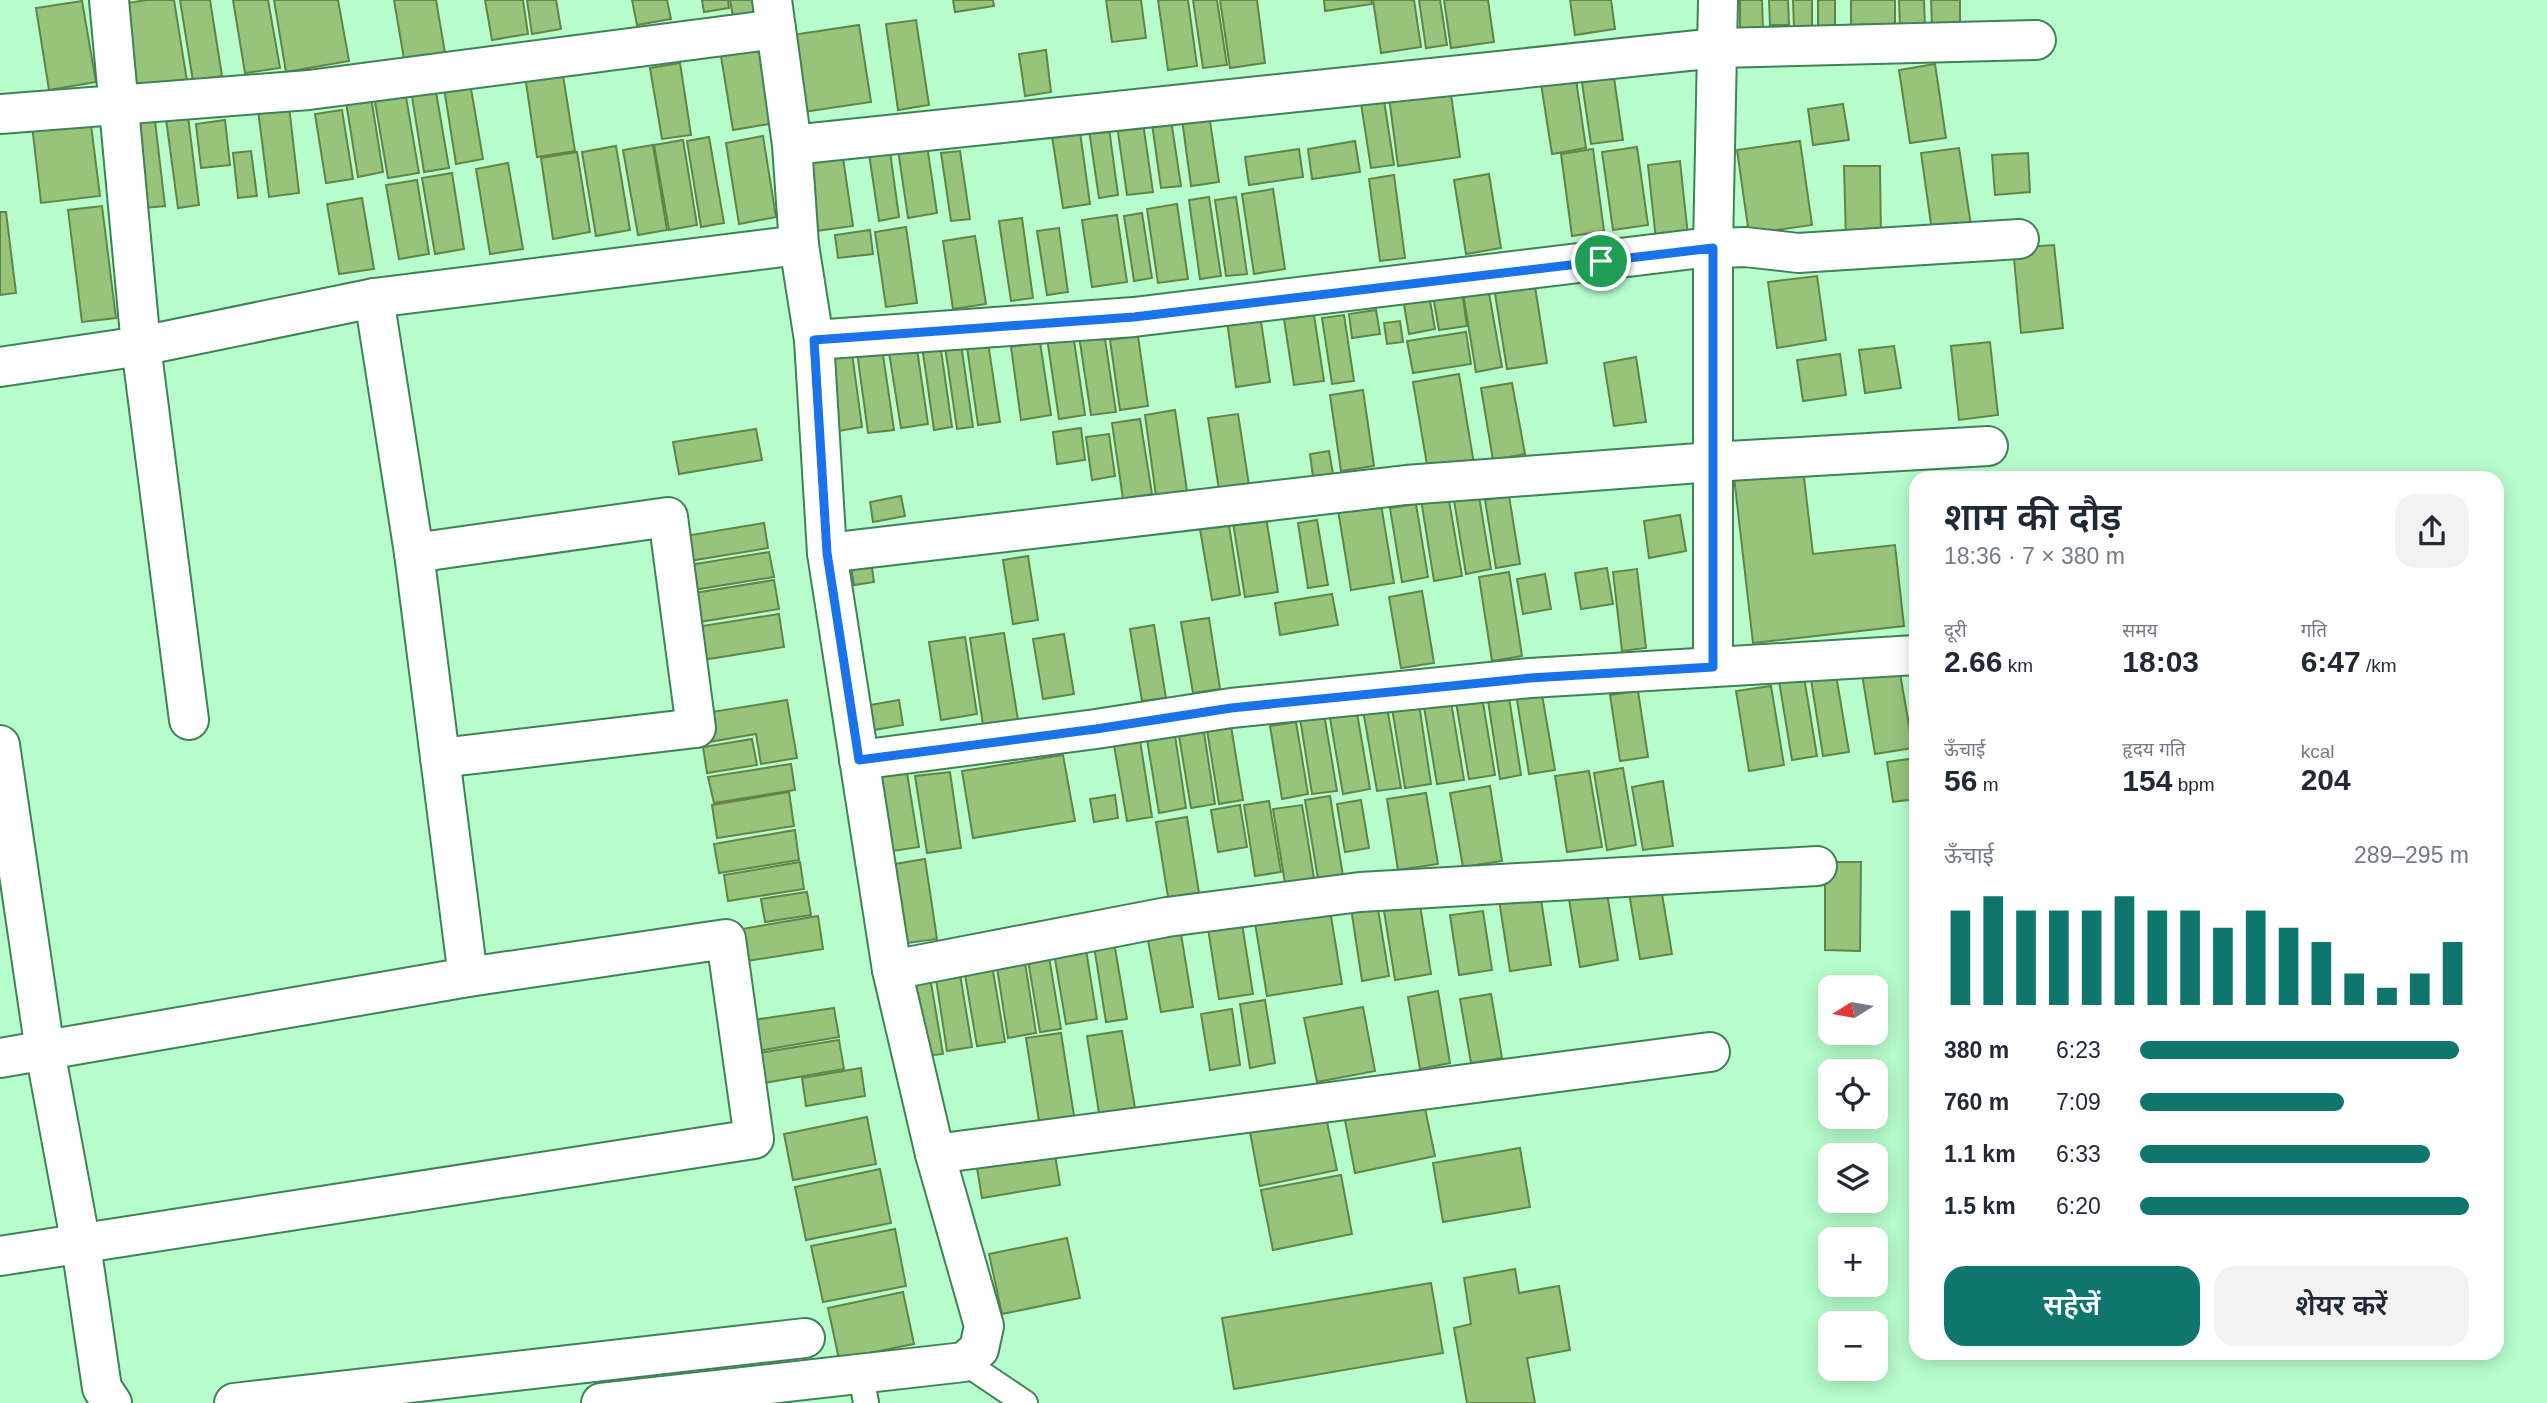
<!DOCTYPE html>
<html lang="hi">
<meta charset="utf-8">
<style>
:root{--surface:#fff;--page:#f2f2f3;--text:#1f2937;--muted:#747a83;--accent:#0f766e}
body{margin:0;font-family:Arial,"Noto Sans Devanagari",sans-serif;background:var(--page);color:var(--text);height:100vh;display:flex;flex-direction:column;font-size:26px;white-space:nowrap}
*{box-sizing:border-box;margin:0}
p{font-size:23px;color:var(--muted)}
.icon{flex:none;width:38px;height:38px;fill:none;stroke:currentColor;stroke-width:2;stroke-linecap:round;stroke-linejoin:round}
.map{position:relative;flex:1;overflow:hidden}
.panel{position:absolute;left:1909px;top:471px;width:595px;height:889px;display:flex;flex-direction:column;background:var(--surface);border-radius:21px;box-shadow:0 4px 18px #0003}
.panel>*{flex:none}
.needle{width:46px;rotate:259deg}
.fabs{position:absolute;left:1818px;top:975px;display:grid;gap:14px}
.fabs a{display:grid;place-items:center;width:70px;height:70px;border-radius:14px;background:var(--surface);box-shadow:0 4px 18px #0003;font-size:35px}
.pin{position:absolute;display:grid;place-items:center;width:60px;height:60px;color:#fff;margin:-30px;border:4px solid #fff;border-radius:50%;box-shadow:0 2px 7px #0007}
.round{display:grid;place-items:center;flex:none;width:74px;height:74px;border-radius:21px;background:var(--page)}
.head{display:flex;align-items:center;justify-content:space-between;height:119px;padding:0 35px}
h1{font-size:38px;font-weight:600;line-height:52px}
.stats{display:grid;grid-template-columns:repeat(3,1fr);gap:10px;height:119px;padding:7px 35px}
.stats div{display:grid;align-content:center}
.stats b{font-size:30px;font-weight:600}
.stats small{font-size:19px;font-weight:400}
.stats p{font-size:19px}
.chart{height:196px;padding:14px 35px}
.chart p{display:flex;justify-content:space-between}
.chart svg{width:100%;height:126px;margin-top:7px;stroke:var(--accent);stroke-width:6}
.action{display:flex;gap:14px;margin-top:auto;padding:14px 35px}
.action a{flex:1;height:80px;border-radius:21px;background:var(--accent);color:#fff;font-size:28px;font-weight:600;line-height:80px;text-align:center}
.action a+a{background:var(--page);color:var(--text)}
ul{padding:0 35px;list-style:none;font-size:23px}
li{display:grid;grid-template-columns:112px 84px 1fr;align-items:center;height:52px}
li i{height:18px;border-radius:9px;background:var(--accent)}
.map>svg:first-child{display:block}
.building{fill:#98c37a;stroke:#618547;stroke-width:2}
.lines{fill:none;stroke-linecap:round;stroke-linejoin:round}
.service-casing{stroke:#3e8256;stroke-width:28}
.minor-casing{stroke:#3e8256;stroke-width:42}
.service{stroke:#fff;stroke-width:24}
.minor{stroke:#fff;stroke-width:38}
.route-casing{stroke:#fff;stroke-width:14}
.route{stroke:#1a73e8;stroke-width:9}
</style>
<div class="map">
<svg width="2547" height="1403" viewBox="0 0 2547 1403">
<rect width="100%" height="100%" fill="#b7fecc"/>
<g class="building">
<path d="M147 0H174L187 81 135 89 121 4Z"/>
<path d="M180 0H210L222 76 193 81Z"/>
<path d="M233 0H268L280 68 245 73Z"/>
<path d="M274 0H338L349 61 286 72Z"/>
<path d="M394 0H436L445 53 404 59Z"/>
<path d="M485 0H523L528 34 492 40Z"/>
<path d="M527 0H556L561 29 532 34Z"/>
<path d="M632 0H667L671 19 637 25Z"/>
<path d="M702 0H728L729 8 704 12Z"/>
<path d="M730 0H763L765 12 733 17Z"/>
<path d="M953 0H993L994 6 955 12Z"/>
<path d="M1106 0H1141L1146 38 1112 42Z"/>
<path d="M1158 0H1188L1197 66 1168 70Z"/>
<path d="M1193 0H1217L1227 65 1203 68Z"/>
<path d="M1220 0H1257L1265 63 1230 68Z"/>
<path d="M1324 0H1371L1372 4 1325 11Z"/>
<path d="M1373 0H1414L1421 47 1381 53Z"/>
<path d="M1419 0H1440L1447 45 1426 48Z"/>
<path d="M1444 0H1488L1494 42 1451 48Z"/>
<path d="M1570 0H1611L1615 29 1575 35Z"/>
<path d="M1740 0H1762L1763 30 1740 31Z"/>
<path d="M1769 0H1788L1789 25H1770Z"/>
<path d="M1793 0H1812V27L1794 28Z"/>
<path d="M1818 0H1835V25L1818 26Z"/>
<path d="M1851 0H1895V24L1851 25Z"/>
<path d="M1899 0H1924L1925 29H1900Z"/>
<path d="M1931 0H1960V24L1932 25Z"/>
<path d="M82 1 96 82 49 90 36 8Z"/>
<path d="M916 20 929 105 898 110 886 24Z"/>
<path d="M859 25 871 102 803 112 792 35Z"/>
<path d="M762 43 775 123 733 130 720 50Z"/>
<path d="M1046 50 1051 92 1025 96 1019 54Z"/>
<path d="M561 63 575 151 537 157 524 69Z"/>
<path d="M680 63 691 135 662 139 650 68Z"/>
<path d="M1935 64 1946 138 1910 143 1899 70Z"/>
<path d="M1574 66 1586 148 1552 154 1539 71Z"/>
<path d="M1613 71 1623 140 1591 144 1581 76Z"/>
<path d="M470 83 483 159 456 164 444 88Z"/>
<path d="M435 86 449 168 424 172 411 90Z"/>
<path d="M1450 88 1460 157 1398 166 1389 97Z"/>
<path d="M370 91 383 172 358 177 345 96Z"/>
<path d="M405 91 419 173 388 178 374 96Z"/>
<path d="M1383 94 1394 165 1371 168 1360 97Z"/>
<path d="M1843 104 1849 140 1813 145 1808 109Z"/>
<path d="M289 106 299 193 269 197 258 110Z"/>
<path d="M1208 108 1219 182 1191 186 1181 112Z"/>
<path d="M342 110 353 179 326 183 315 114Z"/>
<path d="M154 112 165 206 144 208 133 115Z"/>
<path d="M1170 113 1181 186 1161 188 1151 116Z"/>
<path d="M188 116 199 205 178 208 166 119Z"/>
<path d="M90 117 100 196 41 203 32 125Z"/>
<path d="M225 120 230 165 201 168 196 124Z"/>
<path d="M1143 123 1153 192 1127 195 1117 126Z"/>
<path d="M1109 128 1118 195 1099 198 1089 130Z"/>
<path d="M1080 132 1090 204 1063 208 1052 136Z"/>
<path d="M763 136 776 217 739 224 726 143Z"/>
<path d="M709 137 724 223 701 227 687 141Z"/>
<path d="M926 138 937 213 908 218 897 143Z"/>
<path d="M683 140 697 225 669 230 654 145Z"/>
<path d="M1355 141 1360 172 1312 179 1308 149Z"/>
<path d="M1800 141 1812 225 1749 234 1737 150Z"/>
<path d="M889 144 899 217 879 221 868 147Z"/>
<path d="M653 145 667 230 638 235 623 150Z"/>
<path d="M616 146 630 230 596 236 582 152Z"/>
<path d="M1637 147 1648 225 1613 230 1602 152Z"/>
<path d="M1959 148 1971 225 1932 231 1921 153Z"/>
<path d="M1299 149 1303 177 1249 185 1245 157Z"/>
<path d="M1593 149 1604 231 1572 236 1561 154Z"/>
<path d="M251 151 257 196 238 198 233 153Z"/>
<path d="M960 151 970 219 951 221 941 153Z"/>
<path d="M577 152 590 232 553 239 541 158Z"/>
<path d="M2028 153 2030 192 1995 195 1992 155Z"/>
<path d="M843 158 853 226 816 231 807 163Z"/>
<path d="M1680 161 1688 236 1656 240 1648 165Z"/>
<path d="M508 163 523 249 490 254 476 169Z"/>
<path d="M1844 166H1880L1881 239H1846Z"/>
<path d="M452 173 464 249 435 254 422 178Z"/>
<path d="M1489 174 1501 248 1466 254 1454 180Z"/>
<path d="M1394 175 1405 258 1380 261 1369 179Z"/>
<path d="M417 180 429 254 399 259 386 185Z"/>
<path d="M1273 189 1285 269 1254 274 1242 194Z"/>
<path d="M1209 197 1221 276 1200 279 1189 200Z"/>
<path d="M1236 197 1247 274 1226 276 1215 200Z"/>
<path d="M362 198 374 269 339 274 327 204Z"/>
<path d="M1177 204 1188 279 1158 283 1147 209Z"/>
<path d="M102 206 116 318 82 322 68 210Z"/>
<path d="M0 212H6L16 293 0 295Z"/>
<path d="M1142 213 1152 278 1134 281 1124 216Z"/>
<path d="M1117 215 1127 282 1092 287 1082 220Z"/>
<path d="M1022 218 1033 298 1011 301 999 221Z"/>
<path d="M906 227 917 303 886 307 875 232Z"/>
<path d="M1059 228 1068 292 1047 295 1037 231Z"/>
<path d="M870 230 873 254 838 258 835 235Z"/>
<path d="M975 236 986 304 953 309 943 241Z"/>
<path d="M2054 245 2063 328 2021 333 2013 248Z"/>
<path d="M1817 276 1826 340 1777 348 1768 282Z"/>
<path d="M1534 280 1547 363 1507 369 1494 287Z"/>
<path d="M1487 282 1502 367 1476 372 1462 287Z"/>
<path d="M1462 292 1467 326 1439 330 1433 296Z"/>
<path d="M1429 295 1435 329 1409 334 1403 299Z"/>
<path d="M1259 308 1270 382 1236 387 1226 313Z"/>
<path d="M1376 310 1380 334 1352 338 1349 314Z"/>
<path d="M1314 315 1324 381 1294 385 1284 319Z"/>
<path d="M1344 315 1354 381 1332 384 1322 318Z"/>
<path d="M1400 321 1403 342 1387 344 1384 323Z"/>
<path d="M1466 332 1471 364 1413 373 1407 341Z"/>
<path d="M1104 333 1116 412 1091 415 1079 336Z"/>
<path d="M1073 334 1085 415 1059 419 1047 338Z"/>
<path d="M987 336 1000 422 978 425 966 340Z"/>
<path d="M1138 336 1148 406 1120 410 1110 340Z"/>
<path d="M916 342 928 424 901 428 888 346Z"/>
<path d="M1040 342 1051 415 1021 420 1011 347Z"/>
<path d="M1990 342 1998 415 1959 420 1951 346Z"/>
<path d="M940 343 952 427 934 430 922 346Z"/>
<path d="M961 344 973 427 957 429 945 347Z"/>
<path d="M851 346 862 427 838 431 827 349Z"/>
<path d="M1894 346 1901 388 1865 393 1859 350Z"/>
<path d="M882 348 894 430 868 433 857 352Z"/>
<path d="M1840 354 1846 395 1803 401 1797 360Z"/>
<path d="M1636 357 1646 422 1614 426 1604 363Z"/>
<path d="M1459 374 1474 464 1428 471 1413 382Z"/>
<path d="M1512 383 1525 454 1493 460 1481 388Z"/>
<path d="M1363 390 1374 466 1341 471 1330 395Z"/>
<path d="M1175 410 1187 491 1156 496 1145 415Z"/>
<path d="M1238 414 1249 485 1219 490 1208 418Z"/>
<path d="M1140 419 1152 494 1123 499 1112 423Z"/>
<path d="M1081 428 1085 460 1057 464 1053 432Z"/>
<path d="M756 429 762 460 679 474 673 442Z"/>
<path d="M1109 434 1115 476 1092 480 1086 437Z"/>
<path d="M1329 451 1333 474 1313 477 1310 454Z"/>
<path d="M1803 469 1813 554 1895 545 1904 626 1753 643 1734 477Z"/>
<path d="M1447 489 1462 576 1434 581 1420 493Z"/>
<path d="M901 496 905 516 873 522 870 502Z"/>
<path d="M1479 496 1491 569 1466 574 1454 500Z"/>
<path d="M1509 496 1520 564 1496 568 1485 500Z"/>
<path d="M1381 504 1394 583 1351 590 1338 510Z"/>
<path d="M1416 504 1428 577 1402 582 1390 508Z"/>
<path d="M1680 515 1686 551 1649 558 1644 521Z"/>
<path d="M1266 517 1278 592 1245 597 1233 523Z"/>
<path d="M1228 519 1240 595 1212 600 1199 523Z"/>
<path d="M1317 520 1328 585 1308 588 1298 523Z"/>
<path d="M764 523 768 548 683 562 679 537Z"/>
<path d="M769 552 774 577 687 591 683 566Z"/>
<path d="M870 553 874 582 854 585 849 556Z"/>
<path d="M1028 556 1038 620 1013 624 1003 560Z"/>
<path d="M1607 568 1613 604 1581 609 1575 573Z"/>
<path d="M1637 569 1646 648 1622 651 1613 572Z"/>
<path d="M1509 572 1522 656 1492 661 1479 577Z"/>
<path d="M1545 574 1551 609 1523 614 1517 579Z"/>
<path d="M774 580 779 609 687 624 682 595Z"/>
<path d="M1422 591 1434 663 1401 668 1389 597Z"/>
<path d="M1332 594 1338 625 1280 635 1275 603Z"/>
<path d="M779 614 784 647 702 660 696 627Z"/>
<path d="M1209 618 1220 689 1193 693 1181 622Z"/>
<path d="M1154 625 1166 698 1142 701 1130 629Z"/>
<path d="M1004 633 1018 720 983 725 970 638Z"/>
<path d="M1064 634 1074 694 1043 699 1033 639Z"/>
<path d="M965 637 977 714 941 720 929 642Z"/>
<path d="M1898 662 1913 748 1875 754 1861 668Z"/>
<path d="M1835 669 1849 752 1823 756 1810 673Z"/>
<path d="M1804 677 1817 756 1792 760 1779 681Z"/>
<path d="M1771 686 1784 765 1749 771 1736 691Z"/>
<path d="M1541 689 1555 770 1529 774 1516 694Z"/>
<path d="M1508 691 1521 775 1500 779 1487 694Z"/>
<path d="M1638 691 1648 757 1620 761 1610 695Z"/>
<path d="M1450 696 1464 780 1437 784 1423 701Z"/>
<path d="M1482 697 1495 775 1469 779 1456 702Z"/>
<path d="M787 700 797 758 761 764 756 734 703 743 699 714Z"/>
<path d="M899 700 903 725 874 730 870 705Z"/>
<path d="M1419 704 1431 784 1405 788 1392 708Z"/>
<path d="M1387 707 1401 788 1377 791 1363 710Z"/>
<path d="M1357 713 1370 789 1343 794 1330 718Z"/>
<path d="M1324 714 1337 791 1312 794 1300 718Z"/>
<path d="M1296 722 1308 794 1282 799 1270 726Z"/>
<path d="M1203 726 1215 804 1191 808 1178 730Z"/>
<path d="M1231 726 1243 800 1219 804 1207 730Z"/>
<path d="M1174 729 1186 808 1159 813 1146 733Z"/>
<path d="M752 739 757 765 707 773 703 747Z"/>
<path d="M1140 740 1152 817 1127 821 1114 745Z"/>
<path d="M1063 755 1075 821 973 838 962 771Z"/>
<path d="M1916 758V799L1893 802 1887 762Z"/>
<path d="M791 764 795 790 714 803 708 777Z"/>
<path d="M1623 768 1636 845 1607 850 1594 773Z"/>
<path d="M1589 771 1602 847 1567 852 1555 776Z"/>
<path d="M950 772 961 848 927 853 915 776Z"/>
<path d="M907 773 919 847 879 853 867 779Z"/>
<path d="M1663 781 1673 846 1643 850 1632 787Z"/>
<path d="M1490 786 1502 861 1463 867 1450 793Z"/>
<path d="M789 792 794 826 717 838 712 805Z"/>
<path d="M1426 793 1438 864 1398 870 1387 799Z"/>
<path d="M1115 795 1118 818 1094 822 1090 799Z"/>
<path d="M1330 796 1343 876 1318 879 1305 800Z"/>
<path d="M1361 800 1369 848 1345 852 1337 804Z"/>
<path d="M1269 801 1281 872 1255 876 1244 805Z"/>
<path d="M1240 805 1247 847 1218 852 1211 810Z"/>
<path d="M1302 805 1314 878 1285 883 1273 809Z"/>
<path d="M1187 817 1199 893 1168 897 1156 822Z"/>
<path d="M795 830 799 860 719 873 714 844Z"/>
<path d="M925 859 937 939 900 944 888 865Z"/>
<path d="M800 862 804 889 728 901 724 875Z"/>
<path d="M1825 862H1861L1860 951 1825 950Z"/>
<path d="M1660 882 1672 954 1640 959 1628 887Z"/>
<path d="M1606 887 1618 960 1580 967 1568 893Z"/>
<path d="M807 892 811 915 765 922 761 899Z"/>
<path d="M1540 893 1551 965 1510 971 1499 900Z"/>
<path d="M1377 903 1389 976 1362 981 1351 908Z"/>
<path d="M1329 904 1342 984 1267 996 1254 917Z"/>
<path d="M1420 905 1431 974 1395 980 1384 911Z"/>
<path d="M1483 911 1492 970 1459 975 1450 915Z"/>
<path d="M818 916 823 949 741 962 736 930Z"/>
<path d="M1241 917 1253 994 1219 999 1207 922Z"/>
<path d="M1181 934 1193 1007 1161 1012 1148 940Z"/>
<path d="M1114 942 1127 1019 1106 1022 1094 946Z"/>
<path d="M1085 943 1097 1019 1066 1024 1053 947Z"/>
<path d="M1048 951 1061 1029 1040 1032 1027 954Z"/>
<path d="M1024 956 1036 1033 1008 1038 996 961Z"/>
<path d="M958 962 972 1047 947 1051 934 966Z"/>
<path d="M992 965 1005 1042 977 1046 964 969Z"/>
<path d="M929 971 943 1054 926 1056 912 973Z"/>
<path d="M1438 991 1450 1063 1420 1069 1408 997Z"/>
<path d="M1491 994 1502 1058 1471 1063 1460 999Z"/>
<path d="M1265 1000 1275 1063 1250 1068 1240 1004Z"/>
<path d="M1363 1007 1375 1071 1317 1082 1304 1018Z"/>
<path d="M834 1008 839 1037 758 1051 753 1020Z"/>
<path d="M1232 1009 1240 1065 1210 1070 1201 1014Z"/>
<path d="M1122 1031 1135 1108 1099 1113 1087 1036Z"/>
<path d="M1061 1033 1074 1116 1039 1121 1026 1038Z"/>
<path d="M839 1040 844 1069 764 1083 759 1053Z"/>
<path d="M861 1068 865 1096 806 1106 802 1078Z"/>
<path d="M1423 1099 1435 1156 1355 1173 1344 1115Z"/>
<path d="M867 1117 876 1164 793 1180 784 1134Z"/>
<path d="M1326 1117 1337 1170 1260 1186 1250 1132Z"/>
<path d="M1520 1148 1530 1207 1443 1222 1433 1163Z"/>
<path d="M1055 1155 1060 1185 982 1198 977 1168Z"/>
<path d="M880 1169 891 1223 806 1240 795 1187Z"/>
<path d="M1341 1175 1352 1234 1273 1250 1261 1190Z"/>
<path d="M895 1229 906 1286 823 1302 811 1246Z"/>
<path d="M1067 1238 1080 1298 1002 1314 989 1254Z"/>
<path d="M1515 1269 1519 1293 1559 1286 1570 1350 1527 1358 1535 1403H1467L1454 1328 1471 1324 1464 1278Z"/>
<path d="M1431 1283 1443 1353 1234 1389 1222 1318Z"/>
<path d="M903 1292 914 1344 839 1359 828 1308Z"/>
</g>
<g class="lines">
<g class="service-casing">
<g id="service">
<path d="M964 1362 1025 1403"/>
<path d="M861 1374 866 1403"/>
</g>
</g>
<g class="minor-casing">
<g id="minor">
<path d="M109 0 141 346 189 720"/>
<path d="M772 0 792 145 1717 48 2036 40"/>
<path d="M0 114 309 90 776 29"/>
<path d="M374 298 414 553 468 977"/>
<path d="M814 340 1134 317 1694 249 1745 247 1798 253 2019 239"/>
<path d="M0 367 141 346 374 298 799 245"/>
<path d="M414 553 668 517 696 728 440 758"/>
<path d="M827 553 1406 485 1712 462 1988 446"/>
<path d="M1713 667V248L1718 0"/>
<path d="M0 745 45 1051 81 1245 102 1388 112 1403"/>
<path d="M859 760 1096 729 1231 708 1530 678 1916 655"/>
<path d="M892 970 1167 917 1360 892 1817 866"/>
<path d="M0 1058 468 977 726 939 754 1139 0 1256"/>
<path d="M935 1154 1710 1052"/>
<path d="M234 1403 805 1338"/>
<path d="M601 1403 964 1362 979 1349 984 1326 935 1154 892 970 827 553 814 340 799 245 792 145"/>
</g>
</g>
<use href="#service" class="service"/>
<use href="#minor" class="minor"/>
</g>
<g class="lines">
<g class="route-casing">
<path id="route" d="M1713 248V667L1530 678 1231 708 1096 729 859 760 827 553 814 340 1134 317Z"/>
</g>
<use href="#route" class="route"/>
</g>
</svg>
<div class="fabs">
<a><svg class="needle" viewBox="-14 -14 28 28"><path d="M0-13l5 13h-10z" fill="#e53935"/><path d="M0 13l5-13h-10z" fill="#747a83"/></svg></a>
<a><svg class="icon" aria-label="locate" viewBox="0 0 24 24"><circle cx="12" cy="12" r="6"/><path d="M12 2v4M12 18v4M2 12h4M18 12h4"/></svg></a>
<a><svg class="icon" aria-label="layers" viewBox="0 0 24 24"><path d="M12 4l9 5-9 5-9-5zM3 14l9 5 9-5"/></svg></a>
<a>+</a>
<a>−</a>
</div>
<div class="pin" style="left:1601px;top:261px;background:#1e9e55"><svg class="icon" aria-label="arrive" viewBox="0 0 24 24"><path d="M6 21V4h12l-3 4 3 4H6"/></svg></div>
<section class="panel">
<div class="head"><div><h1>शाम की दौड़</h1><p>18:36 · 7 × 380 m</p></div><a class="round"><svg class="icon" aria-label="share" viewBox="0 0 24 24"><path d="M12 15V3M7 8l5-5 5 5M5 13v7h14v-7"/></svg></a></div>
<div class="stats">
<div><p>दूरी</p><b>2.66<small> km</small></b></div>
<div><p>समय</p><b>18:03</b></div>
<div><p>गति</p><b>6:47<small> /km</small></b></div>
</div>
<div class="stats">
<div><p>ऊँचाई</p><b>56<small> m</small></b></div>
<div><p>हृदय गति</p><b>154<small> bpm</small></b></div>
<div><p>kcal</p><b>204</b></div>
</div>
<div class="chart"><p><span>ऊँचाई</span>289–295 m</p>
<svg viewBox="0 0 160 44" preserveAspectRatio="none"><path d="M5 44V11M15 44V6M25 44V11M35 44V11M45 44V11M55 44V6M65 44V11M75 44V11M85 44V17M95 44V11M105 44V17M115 44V22M125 44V33M135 44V38M145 44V33M155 44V22"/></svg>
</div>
<ul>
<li><b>380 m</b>6:23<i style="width:97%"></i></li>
<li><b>760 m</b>7:09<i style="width:62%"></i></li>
<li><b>1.1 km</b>6:33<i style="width:88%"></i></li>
<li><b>1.5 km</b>6:20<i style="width:100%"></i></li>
</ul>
<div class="action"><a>सहेजें</a><a>शेयर करें</a></div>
</section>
</div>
